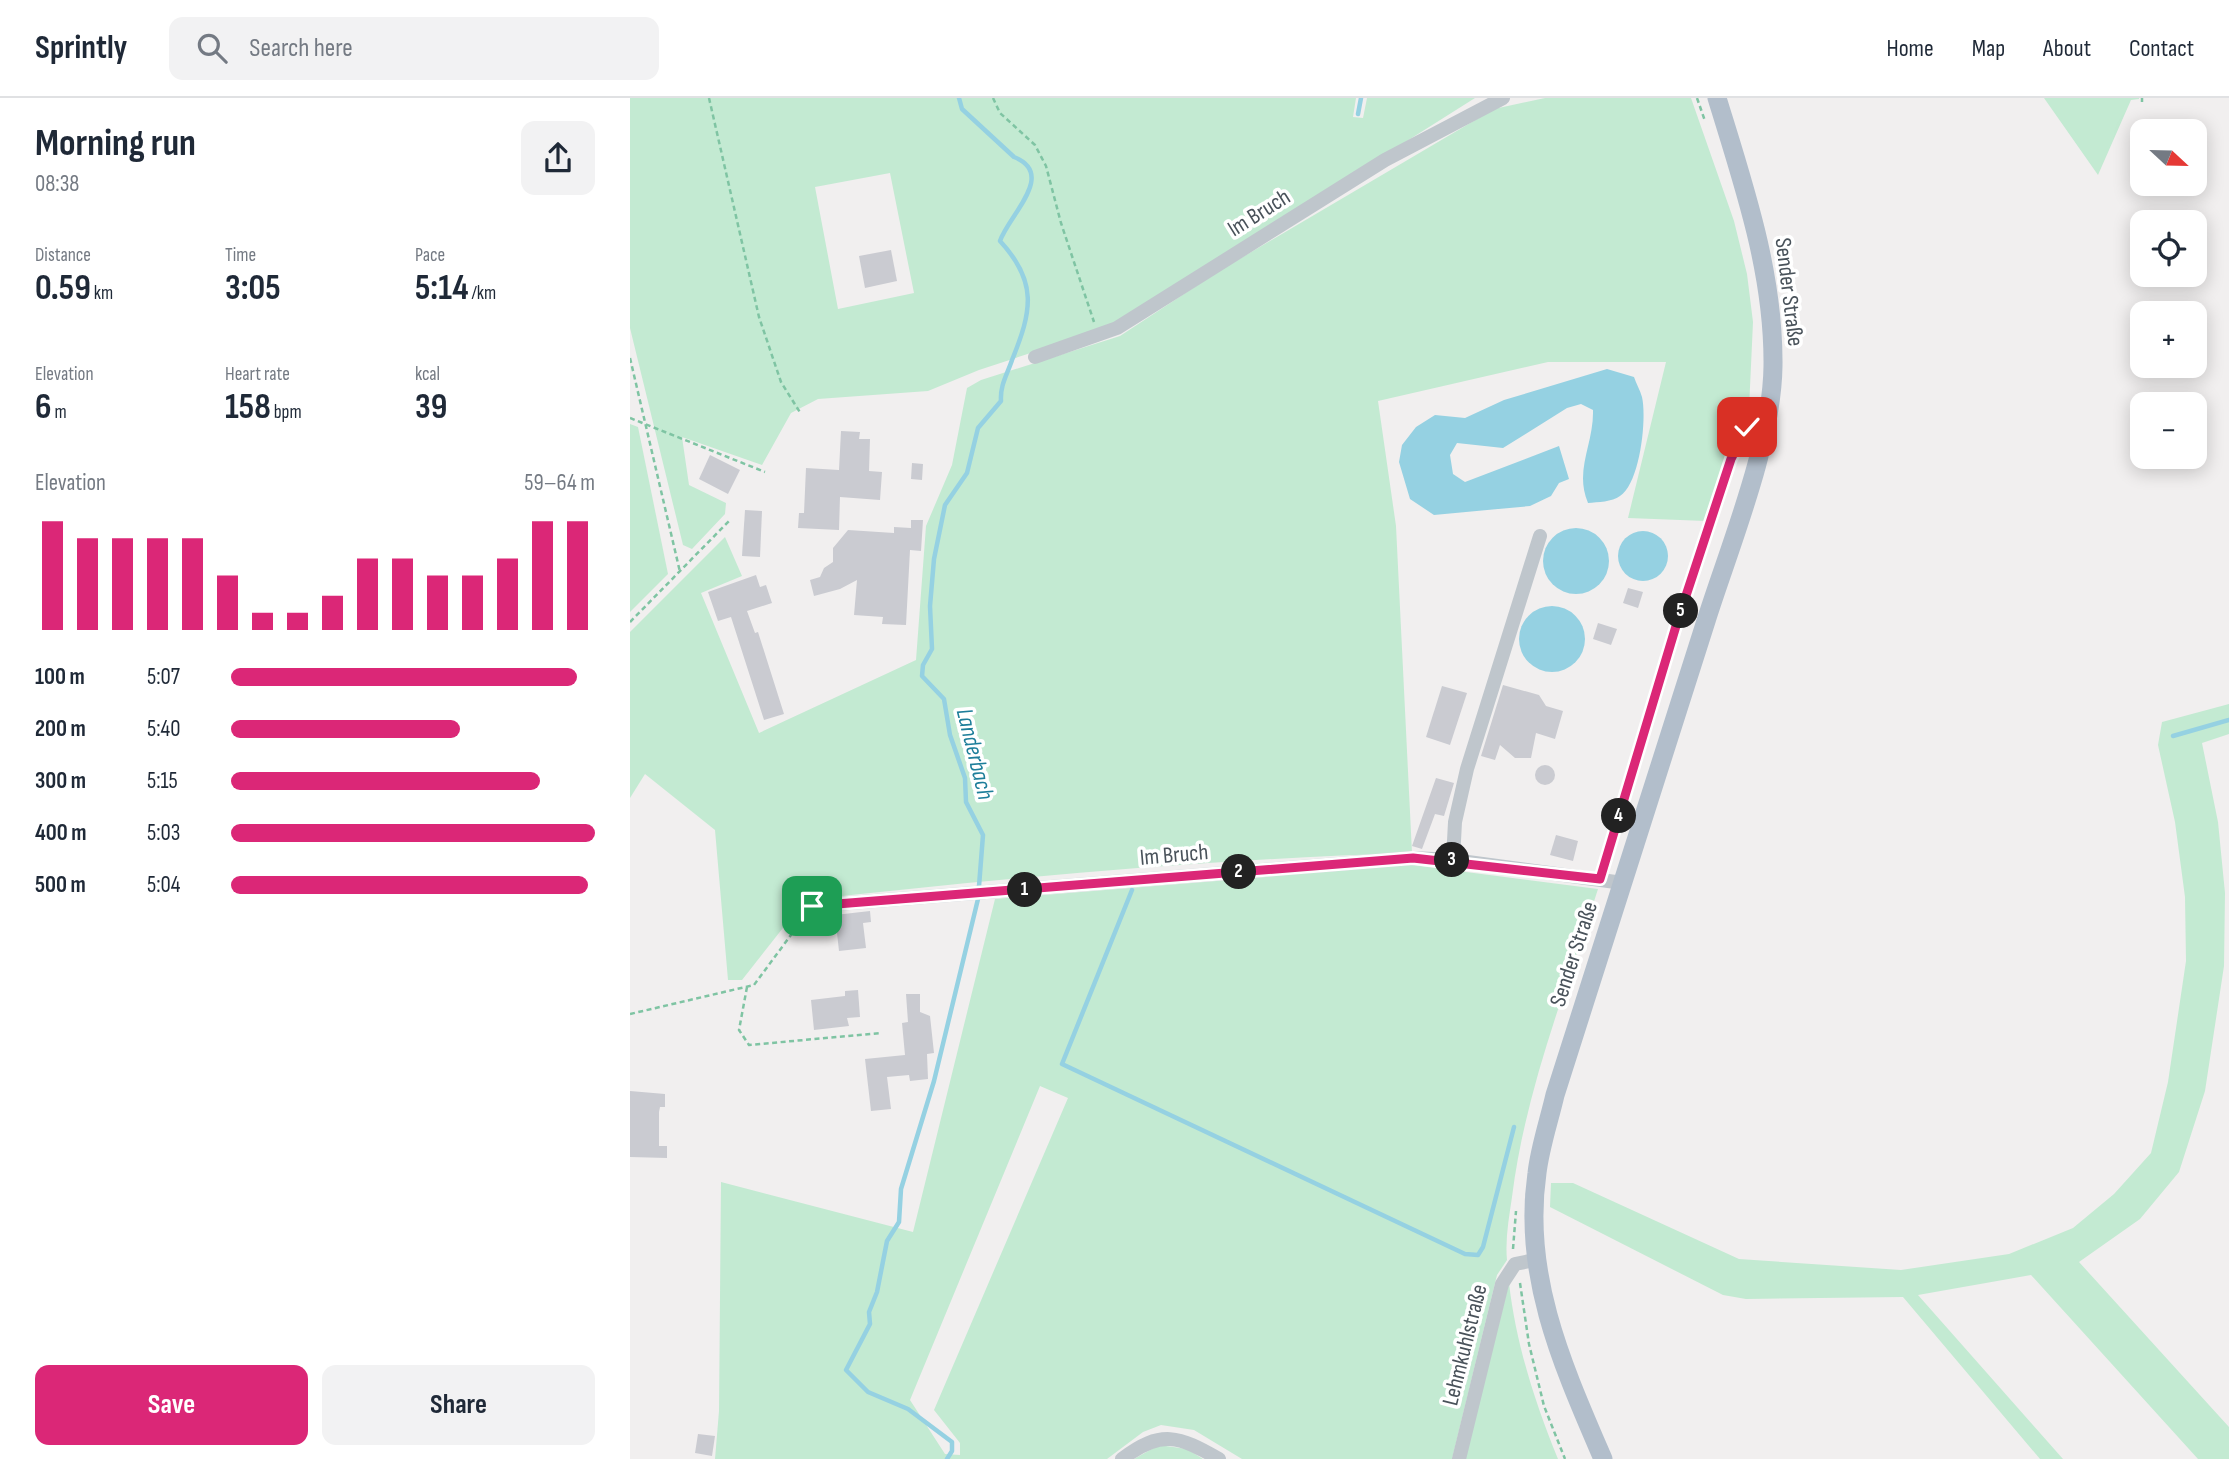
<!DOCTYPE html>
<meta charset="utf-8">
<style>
:root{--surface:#fff;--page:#f2f2f3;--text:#1f2937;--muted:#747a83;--line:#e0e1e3;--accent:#db2777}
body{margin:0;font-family:"Sofia Sans Condensed",sans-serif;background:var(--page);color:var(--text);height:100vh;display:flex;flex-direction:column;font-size:26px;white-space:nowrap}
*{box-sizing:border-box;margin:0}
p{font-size:23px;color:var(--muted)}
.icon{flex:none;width:38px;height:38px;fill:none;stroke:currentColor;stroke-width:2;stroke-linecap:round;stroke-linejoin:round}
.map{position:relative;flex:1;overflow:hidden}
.side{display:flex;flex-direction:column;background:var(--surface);width:630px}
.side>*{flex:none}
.needle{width:46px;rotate:112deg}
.buttons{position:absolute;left:1500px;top:21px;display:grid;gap:14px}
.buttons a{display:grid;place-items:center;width:77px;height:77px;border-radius:14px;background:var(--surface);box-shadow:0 4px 18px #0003;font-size:35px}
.pin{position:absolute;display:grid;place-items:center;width:60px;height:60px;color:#fff;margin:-30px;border-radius:14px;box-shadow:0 4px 10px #0006}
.km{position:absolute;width:35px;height:35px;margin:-18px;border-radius:50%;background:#222;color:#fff;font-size:19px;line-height:35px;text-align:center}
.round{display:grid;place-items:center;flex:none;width:74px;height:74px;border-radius:14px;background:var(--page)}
.summary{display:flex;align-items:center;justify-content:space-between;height:119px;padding:0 35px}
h1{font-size:38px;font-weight:700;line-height:52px}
.stats{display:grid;grid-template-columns:repeat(3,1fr);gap:10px;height:119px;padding:7px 35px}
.stats div{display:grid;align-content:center}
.stats b{font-size:35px;font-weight:700}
.stats small{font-size:19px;font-weight:400}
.stats p{font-size:19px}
.chart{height:196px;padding:14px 35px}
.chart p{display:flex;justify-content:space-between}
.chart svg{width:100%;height:126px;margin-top:7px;stroke:var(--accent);stroke-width:6}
.primary-button{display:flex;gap:14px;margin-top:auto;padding:14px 35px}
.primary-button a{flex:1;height:80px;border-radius:14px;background:var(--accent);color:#fff;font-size:28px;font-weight:700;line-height:80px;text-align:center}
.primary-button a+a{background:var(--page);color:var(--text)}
ul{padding:0 35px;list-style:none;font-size:23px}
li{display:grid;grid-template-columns:112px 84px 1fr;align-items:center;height:52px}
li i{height:18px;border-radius:9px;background:var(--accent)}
header{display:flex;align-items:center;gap:42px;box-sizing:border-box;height:98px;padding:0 35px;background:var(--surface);border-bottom:2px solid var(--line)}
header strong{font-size:33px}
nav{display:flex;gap:38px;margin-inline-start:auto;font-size:24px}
.search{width:490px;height:63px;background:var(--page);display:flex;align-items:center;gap:18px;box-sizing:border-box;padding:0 24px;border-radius:14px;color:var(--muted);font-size:26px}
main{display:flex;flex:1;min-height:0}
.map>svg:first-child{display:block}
.green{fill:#c3ead2;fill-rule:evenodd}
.water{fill:#95d1e2}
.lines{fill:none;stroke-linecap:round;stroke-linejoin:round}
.stream{stroke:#95d1e2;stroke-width:4.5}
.building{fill:#cacbd1}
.path{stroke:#7fc4a3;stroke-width:2.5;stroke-dasharray:5 3.5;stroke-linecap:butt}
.minor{stroke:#bfc6cc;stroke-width:14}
.major{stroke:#b2becb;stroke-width:19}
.route-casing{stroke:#fff;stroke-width:14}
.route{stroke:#db2777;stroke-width:9}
.labels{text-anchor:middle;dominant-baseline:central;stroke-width:7;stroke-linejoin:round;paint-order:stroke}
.street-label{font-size:23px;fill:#49525a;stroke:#fff}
.water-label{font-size:24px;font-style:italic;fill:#1d7e9a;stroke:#fff}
</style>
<header>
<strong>Sprintly</strong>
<div class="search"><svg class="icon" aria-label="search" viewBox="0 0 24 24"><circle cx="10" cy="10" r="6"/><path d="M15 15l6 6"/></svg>Search here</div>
<nav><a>Home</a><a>Map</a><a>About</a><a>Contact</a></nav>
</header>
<main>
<section class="side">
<div class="summary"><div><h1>Morning run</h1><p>08:38</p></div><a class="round"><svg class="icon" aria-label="share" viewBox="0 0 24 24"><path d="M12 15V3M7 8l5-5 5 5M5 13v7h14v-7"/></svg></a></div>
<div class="stats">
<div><p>Distance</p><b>0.59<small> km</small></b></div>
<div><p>Time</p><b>3:05</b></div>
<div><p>Pace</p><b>5:14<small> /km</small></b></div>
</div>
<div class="stats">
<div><p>Elevation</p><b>6<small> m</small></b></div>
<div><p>Heart rate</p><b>158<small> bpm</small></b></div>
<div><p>kcal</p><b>39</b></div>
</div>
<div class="chart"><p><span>Elevation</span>59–64 m</p>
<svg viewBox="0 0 160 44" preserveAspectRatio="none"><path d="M5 44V6M15 44V12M25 44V12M35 44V12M45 44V12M55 44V25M65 44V38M75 44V38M85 44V32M95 44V19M105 44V19M115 44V25M125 44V25M135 44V19M145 44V6M155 44V6"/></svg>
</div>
<ul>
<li><b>100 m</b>5:07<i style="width:95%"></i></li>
<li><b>200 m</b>5:40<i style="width:63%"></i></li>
<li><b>300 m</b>5:15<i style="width:85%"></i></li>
<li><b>400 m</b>5:03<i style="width:100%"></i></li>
<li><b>500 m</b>5:04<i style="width:98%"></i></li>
</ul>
<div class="primary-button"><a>Save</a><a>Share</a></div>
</section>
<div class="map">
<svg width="1599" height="1361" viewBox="0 0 1599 1361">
<rect width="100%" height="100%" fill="#f1efef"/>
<g class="green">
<path d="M0 0H726L723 19 733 20 737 0H845L486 227 349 272 298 293 188 301 161 315 132 367 52 339 59 387 96 405 95 416 62 451 53 447 0 230ZM260 75 284 195 208 211 185 89Z"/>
<path d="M915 0H1061L1104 123 1117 176 1123 224 1119 311 1076 423 998 420 1036 264H918L748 303 766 428 782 755C579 761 377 780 175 802L112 882H98L85 732 15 676 0 700V534L95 439 112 478 71 495 129 635 286 562 296 428 322 367 337 290 351 282 490 238 589 173 864 11Z"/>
<path d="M1414 0H1509V1L1501 2 1468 77Z"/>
<path d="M0 326 8 329 38 476 0 514Z"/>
<path d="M1599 606V636L1572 645 1588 724 1595 795 1594 868 1575 993 1549 1074 1510 1121 1449 1164 1599 1329V1361H1568L1401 1177 1288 1197 1433 1361H1410L1273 1199 1116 1201 1093 1197 920 1109 921 1085H943L1109 1161 1271 1172 1379 1156 1443 1130 1484 1096 1521 1055 1538 984 1556 863 1555 799 1545 724 1528 647 1532 624Z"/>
<path d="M782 767 968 791C936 892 895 993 882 1099 879 1120 875 1141 877 1162L867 1177 822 1361H612L564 1332 531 1327 513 1334 477 1361H85L89 1313 91 1084 283 1134 365 801ZM410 988 438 1000 304 1312 330 1345V1357L315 1356 280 1302Z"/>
<path d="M879 1185C886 1246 905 1305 928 1361H835Z"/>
<path d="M529 1347 557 1351 573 1361H504Z"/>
</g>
<g class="water">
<path d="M977 271 1004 279C1006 285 1010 292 1012 299 1017 321 1010 385 990 398 982 404 968 404 958 405 944 372 964 346 963 312L951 306 937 310 873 350 827 345 820 357 823 376 835 384 929 348 939 381 929 385 921 398 900 408 804 417 780 401 769 364 772 347 786 329 805 317 835 320 874 302Z"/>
<circle cx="946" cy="463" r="33"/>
<circle cx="1013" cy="458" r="25"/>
<circle cx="922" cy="541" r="33"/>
</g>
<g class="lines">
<g class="stream">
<path d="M728 16 731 0"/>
<path d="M1543 638 1599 622"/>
<path d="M502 792 432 966 835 1156 848 1157 853 1149 884 1029"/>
<path d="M317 1361 322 1353V1344L278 1311 238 1294 216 1272 240 1226 239 1214 247 1194 257 1143 269 1124 271 1091 304 983 348 801 353 737 336 704 335 680 320 637 314 601 292 578 293 567 302 551 300 508 304 461 315 407 337 375 348 330 371 303C370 287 377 277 382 262 402 213 408 184 370 143 379 117 427 76 384 59L332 11 329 0"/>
</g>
</g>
<g class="building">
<path d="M261 152 267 183 235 190 229 158Z"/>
<path d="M211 333 230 334 229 341H240L239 373 252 374 250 402 210 399 209 432 168 430 169 415H174L176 370 209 372Z"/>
<path d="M80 357 110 372 98 396 69 381Z"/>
<path d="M282 365 293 366 292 382 281 381Z"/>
<path d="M115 412 132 413 130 459 112 458Z"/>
<path d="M281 422H293L291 453 280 452 276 527 252 526 253 519 224 517 227 482 210 491 184 498 180 482 190 479 194 470 203 464V450L218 432 264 435V429L281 430Z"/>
<path d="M126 477 130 489 136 487 142 505 117 513 125 535 128 534 154 616 134 622 101 519 88 523 78 494Z"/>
<path d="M998 490 1013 494 1008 510 993 505Z"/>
<path d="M968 525 987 531 981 547 963 541Z"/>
<path d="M873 587 909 597 916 608 933 613 925 641 906 635 901 660H885L870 647 865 662 851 658Z"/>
<path d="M812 588 837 595 820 647 796 639Z"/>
<circle cx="915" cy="677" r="10"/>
<path d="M806 680 824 685 814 718 805 716 792 751 782 748Z"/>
<path d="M926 737 948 743 943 763 920 757Z"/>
<path d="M240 813 241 824 233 825 236 850 209 853 205 817Z"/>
<path d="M228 892 230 919 217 920 219 928 184 932 181 902 215 898V893Z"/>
<path d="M276 896H290V914L300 918 304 955 297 956 298 981 280 983 279 977 257 979 261 1011 241 1013 235 961 275 957 272 925 278 924Z"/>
<path d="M0 993 35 996V1009H30L29 1014V1048H37V1060L0 1059Z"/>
<path d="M68 1336 85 1338 82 1358 65 1355Z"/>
</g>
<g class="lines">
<g class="path">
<path d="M79 0 129 219 151 284 171 316"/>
<path d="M363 0 370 15 405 47 416 68 431 125 464 224"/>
<path d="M1067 0 1075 23"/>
<path d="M1512 0V4"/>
<path d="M0 260 50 474"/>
<path d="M0 320 135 374"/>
<path d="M0 524 99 423"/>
<path d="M973 769 1046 528 1101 361 1119 323"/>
<path d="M117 889 109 932 119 947 251 935"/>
<path d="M0 916 124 887 175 818"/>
<path d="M883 1151 886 1113"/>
<path d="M890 1185 899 1246 914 1308 935 1361"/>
</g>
<g class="minor">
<path d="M405 259 487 230 755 62 873 0"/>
<path d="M823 762 825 724 837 671 910 438"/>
<path d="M182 808 783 760 823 762 993 785"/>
<path d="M492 1361C531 1331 549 1338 589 1361"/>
<path d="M829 1361 872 1186 885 1166 905 1162"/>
</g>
<path class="major" d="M973 1361C933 1268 892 1178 907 1075 910 1049 919 1023 925 997 975 839 1026 681 1076 523 1100 447 1142 347 1143 268 1144 175 1114 88 1087 0"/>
</g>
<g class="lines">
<g class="route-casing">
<path id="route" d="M182 808 783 760 970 781 1046 528 1101 361 1117 329"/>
</g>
<use href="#route" class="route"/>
</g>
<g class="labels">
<g class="street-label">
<text transform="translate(629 115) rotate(-32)">Im Bruch</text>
<text transform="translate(1159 194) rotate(83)">Sender Straße</text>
<text transform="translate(544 757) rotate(-5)">Im Bruch</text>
<text transform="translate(944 856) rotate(-72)">Sender Straße</text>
<text transform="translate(835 1247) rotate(-76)">Lehmkuhlstraße</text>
</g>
<g class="water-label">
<text transform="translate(345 656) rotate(76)">Landerbach</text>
</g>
</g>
</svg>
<div class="buttons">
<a><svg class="needle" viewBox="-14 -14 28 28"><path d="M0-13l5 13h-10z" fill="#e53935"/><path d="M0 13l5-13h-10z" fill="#747a83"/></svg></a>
<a><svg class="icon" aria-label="locate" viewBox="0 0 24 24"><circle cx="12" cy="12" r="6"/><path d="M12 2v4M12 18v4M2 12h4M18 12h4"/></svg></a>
<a>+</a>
<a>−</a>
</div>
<div class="pin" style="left:182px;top:808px;background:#1e9e55"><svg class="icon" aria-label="arrive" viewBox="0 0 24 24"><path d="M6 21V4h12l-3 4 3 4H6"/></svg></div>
<div class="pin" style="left:1117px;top:329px;background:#d93025"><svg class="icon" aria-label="check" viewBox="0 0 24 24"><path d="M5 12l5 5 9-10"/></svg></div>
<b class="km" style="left:395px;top:792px">1</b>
<b class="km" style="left:609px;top:774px">2</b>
<b class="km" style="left:822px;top:762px">3</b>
<b class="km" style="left:989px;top:718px">4</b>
<b class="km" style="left:1051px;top:513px">5</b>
</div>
</main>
